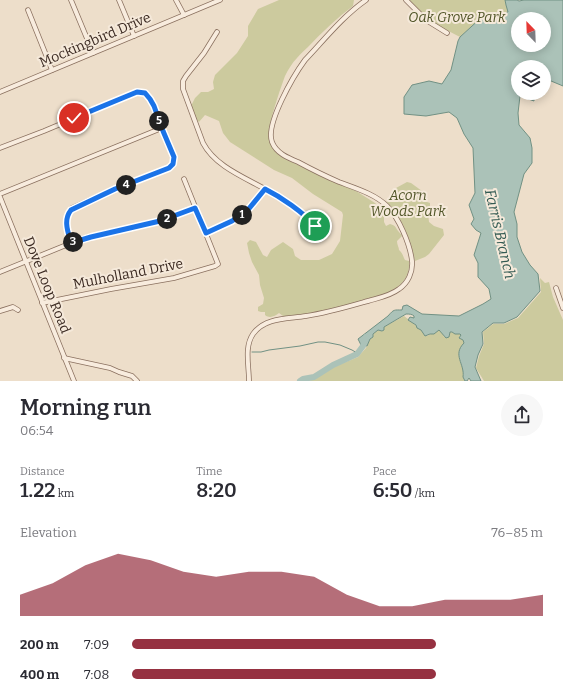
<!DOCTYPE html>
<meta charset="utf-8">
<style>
:root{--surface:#fff;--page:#f7f7f7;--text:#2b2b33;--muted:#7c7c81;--accent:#963141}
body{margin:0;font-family:Bitter,serif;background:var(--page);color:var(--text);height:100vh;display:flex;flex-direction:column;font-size:15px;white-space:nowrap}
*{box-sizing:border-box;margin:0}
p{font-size:13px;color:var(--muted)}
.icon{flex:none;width:22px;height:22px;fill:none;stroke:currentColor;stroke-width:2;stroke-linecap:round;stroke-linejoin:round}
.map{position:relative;height:381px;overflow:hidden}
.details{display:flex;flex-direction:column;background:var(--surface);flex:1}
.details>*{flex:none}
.needle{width:26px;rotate:337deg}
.tools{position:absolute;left:511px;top:12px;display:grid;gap:8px}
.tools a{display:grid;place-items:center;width:40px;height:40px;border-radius:50%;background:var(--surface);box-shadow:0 2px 10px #0003;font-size:20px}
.pin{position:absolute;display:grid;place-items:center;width:34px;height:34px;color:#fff;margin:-17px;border:2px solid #fff;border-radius:50%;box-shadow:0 1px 4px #0007}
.km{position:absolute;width:20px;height:20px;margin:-10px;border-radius:50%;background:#222;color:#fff;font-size:11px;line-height:20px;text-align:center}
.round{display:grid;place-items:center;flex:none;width:42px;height:42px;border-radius:21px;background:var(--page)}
.summary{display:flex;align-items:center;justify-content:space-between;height:68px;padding:0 20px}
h1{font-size:22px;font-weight:600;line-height:30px}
.stats{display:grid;grid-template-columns:repeat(3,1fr);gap:6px;height:68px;padding:4px 20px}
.stats div{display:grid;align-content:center}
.stats b{font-size:20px;font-weight:600}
.stats small{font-size:11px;font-weight:400}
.stats p{font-size:11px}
.chart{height:112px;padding:8px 20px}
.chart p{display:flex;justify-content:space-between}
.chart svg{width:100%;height:72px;margin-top:4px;fill:var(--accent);opacity:.7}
ul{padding:0 20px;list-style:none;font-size:13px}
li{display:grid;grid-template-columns:64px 48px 1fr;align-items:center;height:30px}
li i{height:10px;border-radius:5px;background:var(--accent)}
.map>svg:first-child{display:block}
.green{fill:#ccca9e}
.water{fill:#abc2b8;stroke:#719184;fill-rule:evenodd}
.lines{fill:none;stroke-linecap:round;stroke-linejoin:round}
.stream{stroke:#719184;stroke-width:1}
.river{stroke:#abc2b8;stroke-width:6}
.minor-casing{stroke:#8a705f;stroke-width:5.5}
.minor{stroke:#f8ecde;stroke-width:4}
.route-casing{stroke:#fff;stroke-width:8}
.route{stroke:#1a73e8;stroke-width:5}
.labels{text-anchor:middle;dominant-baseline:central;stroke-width:4;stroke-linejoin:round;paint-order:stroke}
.park-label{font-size:14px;font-style:italic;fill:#525629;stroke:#f5e9da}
.street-label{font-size:14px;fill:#3b2a22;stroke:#f5e9da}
.water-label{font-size:15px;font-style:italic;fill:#325a52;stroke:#f5e9da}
</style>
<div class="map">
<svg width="563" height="381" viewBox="0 0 563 381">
<rect width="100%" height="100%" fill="#eddeca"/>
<g class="green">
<path d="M279 0H354L353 6C337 18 322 32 308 47 304 51 300 54 297 58 292 63 288 70 285 76 281 87 267 127 269 138 271 148 277 154 285 159L356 191 375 203 382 209 384 215V222L386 226 390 224C397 226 395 228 399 232 402 236 401 232 402 236L397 241C397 245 399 247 399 250 403 253 403 257 405 260L409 261C410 270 407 279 400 285 390 294 375 297 363 300 341 307 306 318 284 316 282 316 282 315 279 313 275 316 270 319 265 315V312H261L258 311V307L263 304 264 298 260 285 259 275 252 262 249 253 247 243 250 240 256 242 263 255 267 257 271 250 283 242 293 249 295 256 301 260H319L332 254 340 241 343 215 342 212 313 194 292 178 274 170 230 142 223 133 219 121 205 115 199 122 196 119 191 106 195 98 201 92H208L214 89 213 82 215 75 237 53 248 36V26L258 9Z"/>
<path d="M408 0H505L506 5 509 12 495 16H483L460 37 433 23 425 17Z"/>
<path d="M407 182 411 183 422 191 424 201 430 203V211L428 213 429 222 434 226 443 229 444 235 429 254 425 257 415 261C409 237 404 221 387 202L394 193 396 188Z"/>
<path d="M540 278 545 283 549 282 553 297 563 320V381H484L476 368 479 356 484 344 483 332 493 324H504L518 318 541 292Z"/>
<path d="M404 316C412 322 419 328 427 336L439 330 443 334 444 337H449L450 332 460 334 461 335V339L463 340 464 343C463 347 460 354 460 359 460 365 465 369 463 377L465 381H303L312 380 317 378 322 374 335 366 351 360 358 357 366 348 370 339 373 337C373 333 375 332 378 330L382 331 384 327Z"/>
</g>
<path class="water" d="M505 0H517L519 1 524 0H563V86L544 78V67H518V93H534V101L520 96 518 113 519 125 530 138 532 148V163L524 174 514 212 517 224V237L522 252 530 265 538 274 540 291 517 317 504 323H493L482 332 483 344 478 355 475 367 481 381H471L469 378 467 381H465L463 377C465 364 452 355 464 343L463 340 459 338 461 335 460 334H455L452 332H450L449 337 446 338 439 330 434 334H430L425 336 421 330 417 328 416 325 408 320 410 317 414 318V316C412 314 409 314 406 314L384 327V330L382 331 378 330 373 334V337L370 339 367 346 361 345 358 339 388 316C394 309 394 310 402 310L403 306 407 305 422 314 459 316 483 304 491 299 489 289 478 277V263L474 255 481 233 476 230 471 224 474 219 469 205 475 193 473 148 464 134 457 118 449 112 426 116 404 114V97L412 85 429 81 442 84 451 70 458 41 460 37 483 16H495L508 12 506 5ZM518 19H544V45H518Z"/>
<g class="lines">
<path class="stream" d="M252 352H261L269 350 300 346 318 342H325L340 345 352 350 357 353"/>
<path class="river" d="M300 381 303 379 314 377 333 365 357 354 363 346 366 337"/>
<g class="minor-casing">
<g id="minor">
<path d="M71 0 93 53"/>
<path d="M119 0 134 36"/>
<path d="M176 0 184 15"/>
<path d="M406 0 426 20 447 33"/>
<path d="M28 10 52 70"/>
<path d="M217 32 204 53 186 76 183 81V89L203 143C216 168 249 179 272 193 286 201 298 211 310 220L315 226"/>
<path d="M0 92 220 0"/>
<path d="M0 148 44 131 137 92 145 93 150 99 154 106 163 131 174 157 173 165 169 168 115 189 72 208C62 217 68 232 71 243"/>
<path d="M0 194 162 128"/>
<path d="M0 197 74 381"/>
<path d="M205 233 232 221 247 211 265 189"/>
<path d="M0 272 81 239 160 221 195 208"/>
<path d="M556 288 563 308"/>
<path d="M42 303 111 289 174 278 215 266 218 264 184 179"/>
<path d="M0 311 13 307 18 310"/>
<path d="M64 358 110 368 119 372 132 376 137 381"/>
<path d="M249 381C249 366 244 347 253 334 265 317 288 319 306 316 327 313 347 307 368 301 378 298 390 296 399 289 408 283 413 272 412 261 410 244 399 218 387 206 375 194 355 188 339 182 325 176 311 169 298 162 288 158 276 153 272 142 265 124 294 75 305 60 324 40 343 16 366 0"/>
</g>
</g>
<use href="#minor" class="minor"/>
</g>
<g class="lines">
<g class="route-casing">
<path id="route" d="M74 118 137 92 145 93 150 99 154 106 163 131 174 157 173 164 169 168 115 189 71 210C63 220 68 232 71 243L91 237 160 221 195 208 206 233 232 221 247 211 265 189C281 197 303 212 315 226"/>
</g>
<use href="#route" class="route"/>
</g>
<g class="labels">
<g class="park-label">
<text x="457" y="17">Oak Grove Park</text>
<text x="408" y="195">Acorn<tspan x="408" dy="16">Woods Park</tspan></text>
</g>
<g class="street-label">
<text transform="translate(95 40) rotate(-23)">Mockingbird Drive</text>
<text transform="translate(128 274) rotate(-11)">Mulholland Drive</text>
<text transform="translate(47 285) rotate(68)">Dove Loop Road</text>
</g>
<g class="water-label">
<text transform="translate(500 234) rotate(77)">Farris Branch</text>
</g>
</g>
</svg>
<div class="tools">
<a><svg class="needle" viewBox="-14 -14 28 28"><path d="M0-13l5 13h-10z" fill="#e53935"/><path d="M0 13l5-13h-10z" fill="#7c7c81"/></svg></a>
<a><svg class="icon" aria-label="layers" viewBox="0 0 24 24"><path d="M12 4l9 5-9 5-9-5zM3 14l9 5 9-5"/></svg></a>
</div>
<div class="pin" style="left:315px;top:226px;background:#1e9e55"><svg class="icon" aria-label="arrive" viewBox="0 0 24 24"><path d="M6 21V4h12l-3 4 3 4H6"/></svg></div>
<div class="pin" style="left:74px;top:118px;background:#d93025"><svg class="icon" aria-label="check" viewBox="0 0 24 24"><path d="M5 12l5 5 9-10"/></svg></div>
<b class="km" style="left:242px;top:215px">1</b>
<b class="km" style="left:167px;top:219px">2</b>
<b class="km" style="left:73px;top:242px">3</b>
<b class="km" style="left:126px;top:185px">4</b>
<b class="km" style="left:159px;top:121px">5</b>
</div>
<section class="details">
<div class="summary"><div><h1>Morning run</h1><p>06:54</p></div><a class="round"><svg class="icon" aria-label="share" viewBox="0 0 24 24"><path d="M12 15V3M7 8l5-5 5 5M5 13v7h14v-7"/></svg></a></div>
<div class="stats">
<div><p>Distance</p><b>1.22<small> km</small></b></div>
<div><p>Time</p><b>8:20</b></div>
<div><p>Pace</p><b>6:50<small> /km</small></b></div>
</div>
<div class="chart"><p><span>Elevation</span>76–85 m</p>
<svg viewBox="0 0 160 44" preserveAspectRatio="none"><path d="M0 44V31L10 24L20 13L30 6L40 10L50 17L60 20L70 17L80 17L90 20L100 31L110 38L120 38L130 34L140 34L150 34L160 31V44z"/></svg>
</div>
<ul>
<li><b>200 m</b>7:09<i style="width:74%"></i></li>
<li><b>400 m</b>7:08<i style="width:74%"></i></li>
</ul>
</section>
